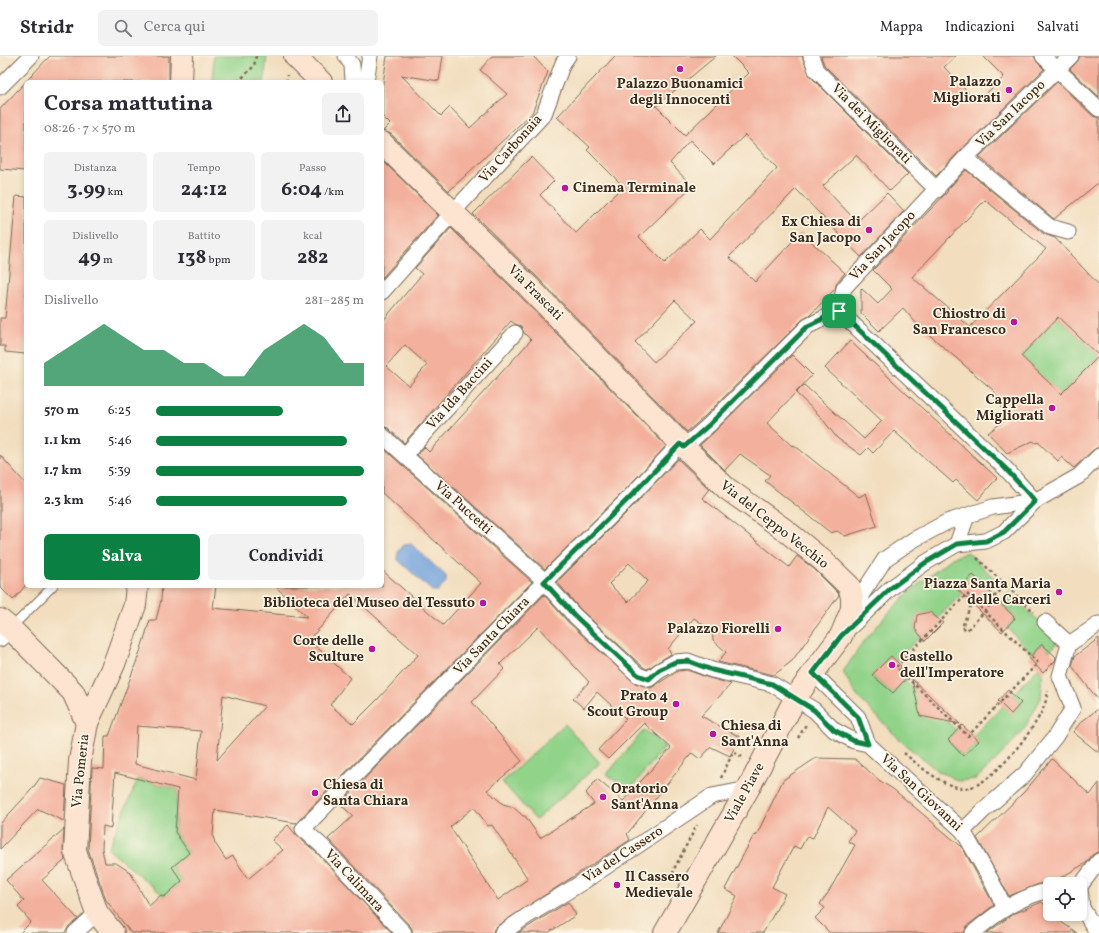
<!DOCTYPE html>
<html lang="it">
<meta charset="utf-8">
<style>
:root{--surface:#fff;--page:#f2f2f3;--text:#2b2b33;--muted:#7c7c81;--line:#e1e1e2;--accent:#0b8043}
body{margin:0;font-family:Vollkorn,serif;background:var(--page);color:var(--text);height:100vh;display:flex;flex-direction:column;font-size:15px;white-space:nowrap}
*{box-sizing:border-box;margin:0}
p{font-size:13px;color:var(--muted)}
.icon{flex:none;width:22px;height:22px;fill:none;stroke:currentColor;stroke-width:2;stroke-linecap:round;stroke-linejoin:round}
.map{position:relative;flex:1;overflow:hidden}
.drawer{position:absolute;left:24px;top:24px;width:360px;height:508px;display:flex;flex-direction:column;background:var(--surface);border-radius:6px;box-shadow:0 2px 6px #0003}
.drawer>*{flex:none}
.controls{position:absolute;left:1043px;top:821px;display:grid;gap:8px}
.controls a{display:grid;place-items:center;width:44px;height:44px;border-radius:6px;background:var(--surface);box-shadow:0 2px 6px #0003;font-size:20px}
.pin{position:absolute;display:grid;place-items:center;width:34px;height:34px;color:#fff;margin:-17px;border-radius:8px;box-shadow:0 2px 6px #0006}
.round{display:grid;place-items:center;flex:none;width:42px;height:42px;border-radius:6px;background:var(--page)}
.headline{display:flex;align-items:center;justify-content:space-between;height:68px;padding:0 20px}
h1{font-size:22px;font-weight:700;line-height:30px}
.stats{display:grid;grid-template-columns:repeat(3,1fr);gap:6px;height:68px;padding:4px 20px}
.stats div{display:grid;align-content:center;border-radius:6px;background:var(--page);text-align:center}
.stats b{font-size:20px;font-weight:700}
.stats small{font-size:11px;font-weight:400}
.stats p{font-size:11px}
.chart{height:112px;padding:8px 20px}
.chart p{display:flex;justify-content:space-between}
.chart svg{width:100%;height:72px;margin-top:4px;fill:var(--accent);opacity:.7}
.button{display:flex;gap:8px;margin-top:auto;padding:8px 20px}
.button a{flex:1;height:46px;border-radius:6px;background:var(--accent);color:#fff;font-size:16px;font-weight:700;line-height:46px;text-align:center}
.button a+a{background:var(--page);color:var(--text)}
ul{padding:0 20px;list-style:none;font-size:13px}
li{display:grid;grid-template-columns:64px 48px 1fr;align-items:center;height:30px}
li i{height:10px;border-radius:5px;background:var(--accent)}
header{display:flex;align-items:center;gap:24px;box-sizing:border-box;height:56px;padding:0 20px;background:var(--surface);border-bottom:1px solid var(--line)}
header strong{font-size:19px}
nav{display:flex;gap:22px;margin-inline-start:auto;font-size:14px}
.search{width:280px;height:36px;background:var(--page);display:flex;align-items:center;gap:10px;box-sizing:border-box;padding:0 14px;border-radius:6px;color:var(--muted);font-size:15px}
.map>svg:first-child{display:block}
.green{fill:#92d38a;stroke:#667e54}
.water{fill:#72a1db;stroke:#56667c}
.building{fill:#f3b19d;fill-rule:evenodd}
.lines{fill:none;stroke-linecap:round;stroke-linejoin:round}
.lane-casing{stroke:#7b6956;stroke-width:10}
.street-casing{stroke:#7b6956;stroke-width:17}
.secondary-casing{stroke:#7b6956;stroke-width:24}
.path{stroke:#7b6956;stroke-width:2.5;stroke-dasharray:3 3;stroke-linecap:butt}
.lane{stroke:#fff;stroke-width:8}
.street{stroke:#fff;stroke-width:15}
.secondary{stroke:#fde4d1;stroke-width:22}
.route-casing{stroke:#fff;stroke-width:8}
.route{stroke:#0b8043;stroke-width:5}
.poi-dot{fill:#b5179e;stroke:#fcf5e5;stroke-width:1.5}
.labels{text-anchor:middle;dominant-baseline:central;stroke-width:3.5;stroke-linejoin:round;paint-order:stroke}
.poi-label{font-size:14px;font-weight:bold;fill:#3b2a1e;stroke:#fcf5e5;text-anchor:end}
.street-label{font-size:14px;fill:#3b2a1e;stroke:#fcf5e5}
</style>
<header>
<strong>Stridr</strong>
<div class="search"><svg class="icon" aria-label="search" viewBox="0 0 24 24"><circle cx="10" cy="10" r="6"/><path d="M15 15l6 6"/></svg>Cerca qui</div>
<nav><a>Mappa</a><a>Indicazioni</a><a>Salvati</a></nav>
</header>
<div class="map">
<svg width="1099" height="877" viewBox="0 0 1099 877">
<rect width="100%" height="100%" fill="#fcf5e5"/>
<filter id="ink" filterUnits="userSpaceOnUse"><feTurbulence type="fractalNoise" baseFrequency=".025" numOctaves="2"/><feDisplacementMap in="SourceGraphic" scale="8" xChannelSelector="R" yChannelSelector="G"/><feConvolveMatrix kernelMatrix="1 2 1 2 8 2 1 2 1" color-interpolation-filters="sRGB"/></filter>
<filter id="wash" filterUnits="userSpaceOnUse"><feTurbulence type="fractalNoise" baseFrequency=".012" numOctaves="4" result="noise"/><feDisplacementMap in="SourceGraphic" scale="16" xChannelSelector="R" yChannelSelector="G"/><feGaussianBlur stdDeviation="0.9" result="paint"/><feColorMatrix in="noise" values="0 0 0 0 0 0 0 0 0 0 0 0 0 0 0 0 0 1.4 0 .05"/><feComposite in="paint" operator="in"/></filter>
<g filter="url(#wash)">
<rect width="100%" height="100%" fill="#f2debf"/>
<g class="green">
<path d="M214 0H267L264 26H212Z"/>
<path d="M1058 261 1099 300 1061 338 1021 300Z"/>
<path d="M968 496 997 525 989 533 973 519 958 534 962 538 938 562 930 556 917 559 915 573 921 580 896 605 890 600 872 619 893 637 905 624 957 675 948 684 963 700 979 685 973 680 1003 650 1011 658 1021 647 1013 639 1038 612 1043 617 1041 642 1023 675 997 703 976 723 959 725 938 715 904 688 857 640 843 616 862 588 883 563 908 537 952 502Z"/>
<path d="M1009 537 1059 584 1050 595 1042 588 1032 598 1007 571 1015 562 1000 546Z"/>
<path d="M565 668 600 707 536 764 502 726Z"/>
<path d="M644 674 665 691 628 736 607 718Z"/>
<path d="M138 723 178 733 175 776 189 797 172 811 182 825 165 841 108 793Z"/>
</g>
<path class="water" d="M411 488 446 520V526L438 535H432L397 503 398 496 404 489Z"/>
<g id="blocks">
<g class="building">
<path d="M50 0H169V26H26V115L0 113V53Z"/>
<path d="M387 0H443L439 25 401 19 441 60 450 51 470 72 507 38 480 14 492 0H533L548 16 532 57 449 135 391 78 383 75 390 68 382 60V29L383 28Z"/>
<path d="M615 0H716L656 50 685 79 749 17 732 0H802L810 20 908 118 890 135 856 99 823 130 857 166 887 137 904 155 861 201 796 133 729 201 755 226 801 176 845 217 837 226 835 233 810 259 802 264 704 361 687 376 537 221 473 158 531 101 554 125 540 139 576 177 623 130 587 94 590 91 557 61ZM745 79 777 112 710 183 700 173 665 207 639 181 692 130 670 107 690 84 714 108ZM675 244 697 265 654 306 635 286Z"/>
<path d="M821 0H956L944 11 977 46 1004 21 983 0H1034L1037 6 1044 13 959 96 936 120 824 9Z"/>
<path d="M1080 0H1099V41L1070 13 1077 6Z"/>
<path d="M1057 26 1093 60 1099 62V126L1054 163 979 101Z"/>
<path d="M382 104 438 159 382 222Z"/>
<path d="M966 114 1044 178 1055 182 1099 229V391L1093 394 1074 412 1061 401 1058 405 1038 386 1036 387 1033 385 1007 397 988 377 1006 363 998 341 994 335 917 268 903 252 879 275 861 257V232L878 248 892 233 873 214 948 135 947 134ZM985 144 1046 193 970 271 912 221ZM1058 261 1099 300 1061 338 1021 300Z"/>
<path d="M16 140 26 141V298L5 296V290H0V262H5Z"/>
<path d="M451 172 519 239 666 390 622 437 545 513 417 399 424 391 429 396 531 284 524 277 521 270 515 268 511 265 404 387 388 372 382 370V266L422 218 415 212ZM405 289 427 309 409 330 386 310Z"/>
<path d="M850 285 997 422 978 444 956 424 953 427 894 375 873 397 868 392 861 399 837 382 821 361 796 337 804 329 864 383 882 365 825 312Z"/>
<path d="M792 299 812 319 767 367 792 390 794 389 859 441 866 437 877 470 845 480 837 475 831 477 765 425 770 419 740 398 725 414 700 389 716 374Z"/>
<path d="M382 391 532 526 296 767 215 754 213 780 215 787 226 804 233 800 248 823 283 794 272 784 288 769 297 780 316 796 392 877H131L106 844 88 793 92 712 104 713 105 680H109L141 593 150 564H156L161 544 162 530H216L213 552 307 561 275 530H382V514L443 569 481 527 382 437ZM350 538 418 599 378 643 353 668 330 649 350 622 309 584ZM223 639 265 650 217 704ZM137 670 201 675 196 724 135 708ZM115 717 178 733 175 776 189 797 172 811 182 825 164 841 161 839 149 850 130 816 116 807H105L102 793 103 770 111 772Z"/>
<path d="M0 399 26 428V529L13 544 0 531Z"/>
<path d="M678 403 709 433 702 442 789 511 797 500 814 513 838 537 839 539 792 605 774 619 718 606 726 596 713 584 712 575 694 562 668 593 671 598 647 613 643 611 580 553 557 526 634 449ZM629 507 648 525 628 546 609 528Z"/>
<path d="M973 519 989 533 988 534 1015 562 1002 576 958 534Z"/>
<path d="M544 539 568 566 635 627 651 632 678 615 687 614 709 622 731 628 701 660 740 681 730 700 711 691 700 703 692 697 627 778 630 784 497 870 494 873 493 877H413L411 871 328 783 353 760 340 748ZM538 571 589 626 573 643 584 652 597 636 626 663 598 694 608 703 644 667 671 692 623 745 597 723 586 737 594 748 540 782 525 760H523L513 751 503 748 487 734 522 705 472 646 504 613 500 608ZM474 751 488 770 492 769 528 823 498 844 450 771Z"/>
<path d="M930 556 943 567 925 585 915 573 917 559Z"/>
<path d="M1099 582V645L1072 610 1075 600Z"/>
<path d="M1042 588 1056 601 1055 605 1043 617 1029 602Z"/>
<path d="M891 600 901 610 900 611 909 619 893 637 872 619Z"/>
<path d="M912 623 960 668 920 660Z"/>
<path d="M1008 634 1021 647 1011 658 998 645Z"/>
<path d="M1099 652V697L1073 676 1081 666Z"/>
<path d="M962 669 979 685 963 700 948 684Z"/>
<path d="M816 702 855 703 880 725 893 733 962 791 994 849 967 870 964 877H830L815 862 825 852 820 848 828 837 855 789 848 785 855 775 828 751 813 782 807 780 800 793 794 790 772 831 785 838 763 877H718L737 840 725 833 754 779 756 780 783 724Z"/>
<path d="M1052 703 1090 739 1099 727V796L1092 799 1086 807 1053 826 1048 825 1036 829 1009 840 977 782 1025 735Z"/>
<path d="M40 722 66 729 64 765 38 753 0 793V768L32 733Z"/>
<path d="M64 773 63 794 65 804 42 824 78 863 69 870 65 877H20L31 866 18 851 24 845 6 824Z"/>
<path d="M568 846 576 859 548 877H518Z"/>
<path d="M1042 846 1050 855V858H1053L1057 863 1077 877H987L1013 858Z"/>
</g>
</g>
</g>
<g filter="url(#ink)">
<use href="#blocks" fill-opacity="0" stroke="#7b6956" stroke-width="1"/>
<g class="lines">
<g class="lane-casing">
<path id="lane" d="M11 572 53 530"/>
</g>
<g class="street-casing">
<g id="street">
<path d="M346 0 352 9 353 26"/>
<path d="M811 0 816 14 937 134"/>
<path d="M1043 0 1099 53"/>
<path d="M366 26 370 0"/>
<path d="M0 31 31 0"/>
<path d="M965 102 1050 171 1068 176"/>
<path d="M382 236 453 156 544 58 563 7 568 0"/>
<path d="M839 255 844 232 965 102 1071 0"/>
<path d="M839 255 1005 412 1035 445"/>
<path d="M382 379 538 519 574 559 638 619 649 623 659 615 675 606 688 605 712 614 772 628 814 654 834 674 854 685 868 688"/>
<path d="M684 391 710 368 808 270 839 255"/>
<path d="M405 399 515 277"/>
<path d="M957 488 986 485 1004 476 1035 445 1079 420 1099 400"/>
<path d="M852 553 885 503 913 484 947 466 993 451 1035 445"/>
<path d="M846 575 891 532 925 507 957 488 967 460"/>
<path d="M0 583 11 573"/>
<path d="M1069 588 1099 568"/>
<path d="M813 617 858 661 868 688 963 775 991 824 1005 852"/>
<path d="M963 775 983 755 1025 718 1055 681 1073 652 1060 620 1069 588 1045 566"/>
<path d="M1080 830 1099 805"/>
<path d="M1080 833 1082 852 1095 873 1099 876"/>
<path d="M75 877 97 857"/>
<path d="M404 877 322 790 303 773 544 526 628 443 680 388"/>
<path d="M502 877 527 860 586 824 712 740 748 733"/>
<path d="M973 877C996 857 1019 841 1050 834"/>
</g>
</g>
<g class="secondary-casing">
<g id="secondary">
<path d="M295 0 321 26"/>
<path d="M181 26 182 0"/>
<path d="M382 87 528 230 684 391 726 432 785 474 822 504 849 530 852 541V553L841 580 813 617 795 643 748 733 665 877"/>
<path d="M0 564 11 573 73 636 87 667"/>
<path d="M113 877 97 857 75 795 80 705 87 667 114 608 135 549 137 530"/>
</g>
</g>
<g class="path">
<path d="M238 26 254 10 256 0"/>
<path d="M286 26 287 19"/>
<path d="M977 502 1034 556"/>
<path d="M967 538 1038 607 968 680 896 611Z"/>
<path d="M973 544 962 571 967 574 987 553 994 541 1006 529"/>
<path d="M798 682 807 667"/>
<path d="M904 697C919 710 947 734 967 732 991 730 1032 676 1042 655 1045 649 1047 641 1048 635"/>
<path d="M721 722 733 696 744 702"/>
<path d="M673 818 674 813 697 769"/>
</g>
<use href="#lane" class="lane"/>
<use href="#street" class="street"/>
<use href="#secondary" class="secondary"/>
</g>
</g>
<g class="lines" filter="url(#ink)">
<g class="route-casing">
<path id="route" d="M839 255 1005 412 1035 445 1004 476 986 485 957 488 925 507 891 532 841 580 813 617 858 661 868 688 854 685 834 674 814 654 772 628 712 614 688 605 675 606 659 614 649 623 638 619 574 559 544 526 628 443 680 388 684 391 710 368 808 270Z"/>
</g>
<use href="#route" class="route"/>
</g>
<g class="poi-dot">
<circle cx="680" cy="13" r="4"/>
<circle cx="1009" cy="34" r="4"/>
<circle cx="565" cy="132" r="4"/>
<circle cx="869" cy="174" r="4"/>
<circle cx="1014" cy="266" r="4"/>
<circle cx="1052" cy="352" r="4"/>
<circle cx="1059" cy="536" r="4"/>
<circle cx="483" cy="547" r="4"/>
<circle cx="778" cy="573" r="4"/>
<circle cx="372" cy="593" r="4"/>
<circle cx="892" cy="609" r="4"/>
<circle cx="676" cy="648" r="4"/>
<circle cx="713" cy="678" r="4"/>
<circle cx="315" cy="737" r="4"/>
<circle cx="603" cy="741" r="4"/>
<circle cx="617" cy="829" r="4"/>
</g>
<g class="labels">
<g class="poi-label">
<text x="1001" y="26">Palazzo<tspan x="1001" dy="16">Migliorati</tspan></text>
<text x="680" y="28" text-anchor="middle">Palazzo Buonamici<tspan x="680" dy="16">degli Innocenti</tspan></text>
<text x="573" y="132" text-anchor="start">Cinema Terminale</text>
<text x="861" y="166">Ex Chiesa di<tspan x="861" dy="16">San Jacopo</tspan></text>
<text x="1006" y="258">Chiostro di<tspan x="1006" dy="16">San Francesco</tspan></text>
<text x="1044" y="344">Cappella<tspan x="1044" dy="16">Migliorati</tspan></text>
<text x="1051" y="528">Piazza Santa Maria<tspan x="1051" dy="16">delle Carceri</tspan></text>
<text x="475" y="547">Biblioteca del Museo del Tessuto</text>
<text x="770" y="573">Palazzo Fiorelli</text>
<text x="364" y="585">Corte delle<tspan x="364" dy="16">Sculture</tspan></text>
<text x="900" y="601" text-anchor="start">Castello<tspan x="900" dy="16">dell'Imperatore</tspan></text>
<text x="668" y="640">Prato 4<tspan x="668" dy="16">Scout Group</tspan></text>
<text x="721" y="670" text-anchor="start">Chiesa di<tspan x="721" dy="16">Sant'Anna</tspan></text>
<text x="323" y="729" text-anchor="start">Chiesa di<tspan x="323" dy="16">Santa Chiara</tspan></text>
<text x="611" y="733" text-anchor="start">Oratorio<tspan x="611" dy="16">Sant'Anna</tspan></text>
<text x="625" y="821" text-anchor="start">Il Cassero<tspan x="625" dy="16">Medievale</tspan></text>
</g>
<g class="street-label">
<text transform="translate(1011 58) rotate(-44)">Via San Iacopo</text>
<text transform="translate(871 68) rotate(45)">Via dei Migliorati</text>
<text transform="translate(511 93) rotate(-48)">Via Carbonaia</text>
<text transform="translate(883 190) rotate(-47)">Via San Jacopo</text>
<text transform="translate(535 237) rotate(45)">Via Frascati</text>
<text transform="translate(460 338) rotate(-48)">Via Ida Baccini</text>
<text transform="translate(463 452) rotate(42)">Via Puccetti</text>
<text transform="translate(774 469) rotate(38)">Via del Ceppo Vecchio</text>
<text transform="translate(492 580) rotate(-46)">Via Santa Chiara</text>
<text transform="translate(81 715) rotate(-84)">Via Pomeria</text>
<text transform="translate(745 737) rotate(-61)">Viale Piave</text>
<text transform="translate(921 737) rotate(43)">Via San Giovanni</text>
<text transform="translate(623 799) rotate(-33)">Via del Cassero</text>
<text transform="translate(354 825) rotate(47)">Via Calimara</text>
</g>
</g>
</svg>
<div class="controls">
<a><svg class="icon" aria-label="locate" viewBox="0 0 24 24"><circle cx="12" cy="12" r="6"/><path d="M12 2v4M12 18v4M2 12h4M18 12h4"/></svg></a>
</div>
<div class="pin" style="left:839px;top:255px;background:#1e9e55"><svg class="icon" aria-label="arrive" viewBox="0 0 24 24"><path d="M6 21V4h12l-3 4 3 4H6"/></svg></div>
<section class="drawer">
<div class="headline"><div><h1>Corsa mattutina</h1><p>08:26 · 7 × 570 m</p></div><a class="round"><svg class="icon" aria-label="share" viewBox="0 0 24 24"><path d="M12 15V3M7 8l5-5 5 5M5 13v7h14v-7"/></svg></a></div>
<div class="stats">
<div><p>Distanza</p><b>3.99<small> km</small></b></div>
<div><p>Tempo</p><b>24:12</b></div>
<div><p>Passo</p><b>6:04<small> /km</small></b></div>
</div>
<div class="stats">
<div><p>Dislivello</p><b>49<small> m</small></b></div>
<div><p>Battito</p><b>138<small> bpm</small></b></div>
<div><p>kcal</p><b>282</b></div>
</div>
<div class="chart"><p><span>Dislivello</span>281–285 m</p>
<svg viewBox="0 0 160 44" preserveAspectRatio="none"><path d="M0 44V30L10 22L20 14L30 6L40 14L50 22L60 22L70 30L80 30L90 38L100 38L110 22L120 14L130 6L140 14L150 30L160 30V44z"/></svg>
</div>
<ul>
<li><b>570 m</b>6:25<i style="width:61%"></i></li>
<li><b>1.1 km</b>5:46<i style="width:92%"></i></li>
<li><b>1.7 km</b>5:39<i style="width:100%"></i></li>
<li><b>2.3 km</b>5:46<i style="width:92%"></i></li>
</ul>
<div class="button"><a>Salva</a><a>Condividi</a></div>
</section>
</div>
